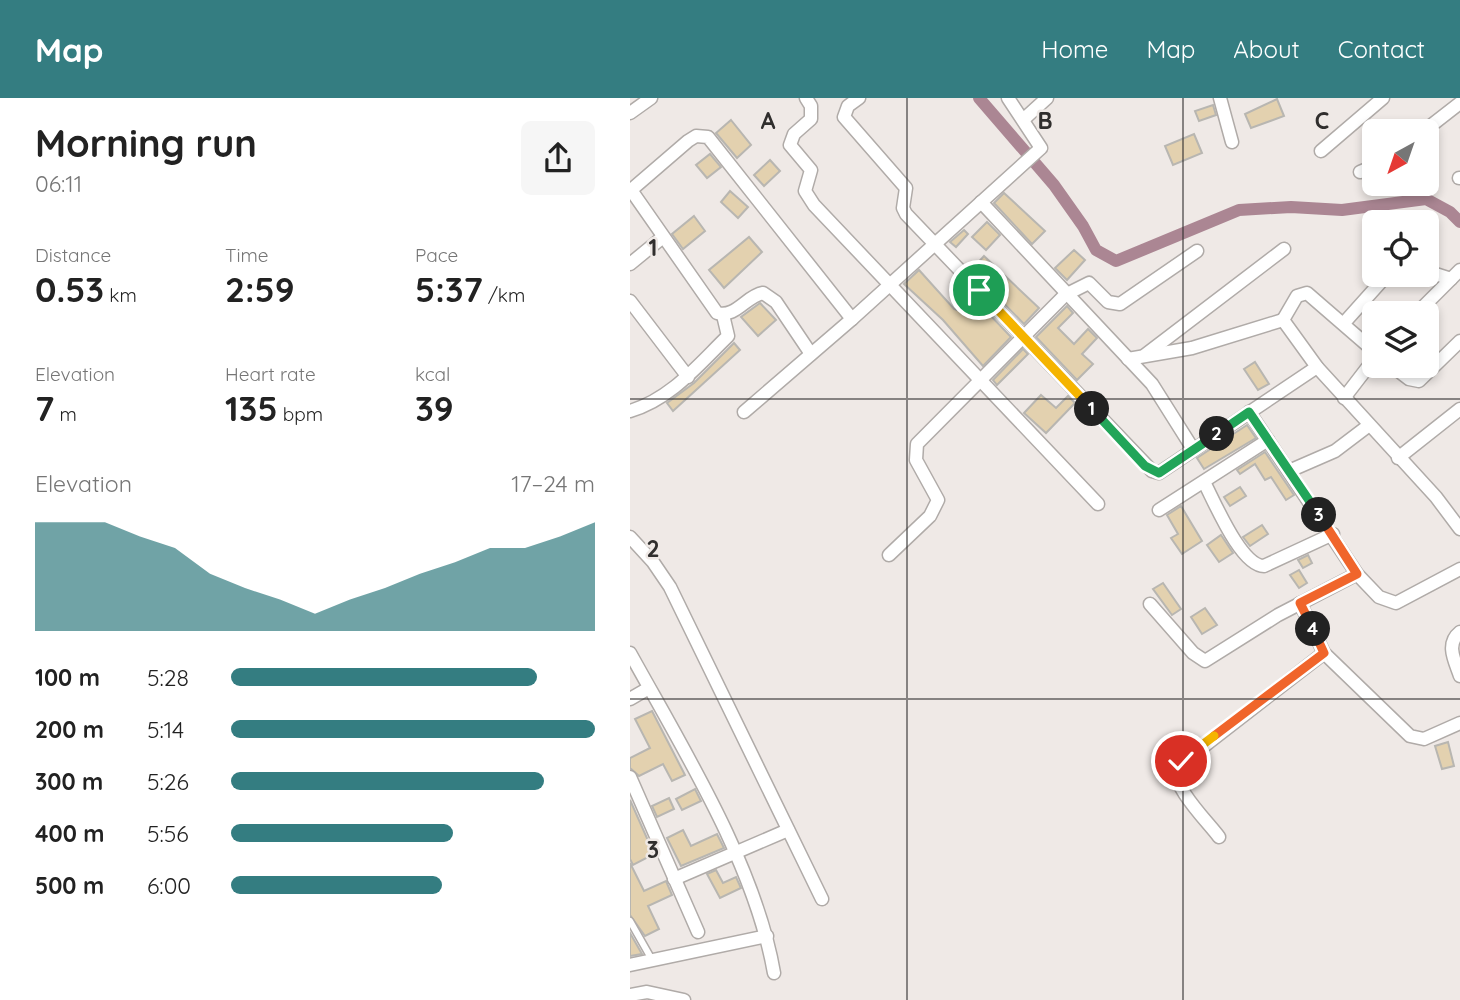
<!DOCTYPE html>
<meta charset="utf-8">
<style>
:root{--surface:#fff;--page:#f6f6f6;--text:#222;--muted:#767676;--accent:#347d81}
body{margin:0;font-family:Quicksand,sans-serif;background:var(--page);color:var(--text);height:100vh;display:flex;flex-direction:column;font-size:26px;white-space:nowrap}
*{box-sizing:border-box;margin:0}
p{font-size:23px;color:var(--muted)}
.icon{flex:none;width:38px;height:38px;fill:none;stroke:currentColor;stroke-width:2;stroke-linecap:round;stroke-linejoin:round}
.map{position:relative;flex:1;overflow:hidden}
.side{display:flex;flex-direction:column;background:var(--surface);width:630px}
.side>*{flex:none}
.needle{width:46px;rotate:220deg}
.fabs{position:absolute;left:732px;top:21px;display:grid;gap:14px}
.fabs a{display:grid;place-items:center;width:77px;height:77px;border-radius:10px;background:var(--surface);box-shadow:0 4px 10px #0003;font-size:35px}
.pin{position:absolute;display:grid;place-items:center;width:60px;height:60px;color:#fff;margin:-30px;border:4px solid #fff;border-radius:50%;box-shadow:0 2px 7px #0007}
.km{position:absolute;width:35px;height:35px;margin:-18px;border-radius:50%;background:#222;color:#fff;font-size:19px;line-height:35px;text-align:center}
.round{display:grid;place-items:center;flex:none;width:74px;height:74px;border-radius:10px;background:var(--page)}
.headline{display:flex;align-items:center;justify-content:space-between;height:119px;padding:0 35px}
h1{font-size:38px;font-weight:700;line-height:52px}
.metrics{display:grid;grid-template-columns:repeat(3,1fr);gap:10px;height:119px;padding:7px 35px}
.metrics div{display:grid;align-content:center}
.metrics b{font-size:35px;font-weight:700}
.metrics small{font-size:19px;font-weight:400}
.metrics p{font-size:19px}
.chart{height:196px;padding:14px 35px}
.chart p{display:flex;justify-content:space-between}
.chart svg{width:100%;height:126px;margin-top:7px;fill:var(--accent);opacity:.7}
ul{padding:0 35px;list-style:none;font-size:23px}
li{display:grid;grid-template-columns:112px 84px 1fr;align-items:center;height:52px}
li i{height:18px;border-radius:9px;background:var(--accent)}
header{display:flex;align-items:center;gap:42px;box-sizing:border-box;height:98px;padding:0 35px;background:var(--accent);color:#fff}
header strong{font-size:33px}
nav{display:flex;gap:38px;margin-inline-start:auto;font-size:24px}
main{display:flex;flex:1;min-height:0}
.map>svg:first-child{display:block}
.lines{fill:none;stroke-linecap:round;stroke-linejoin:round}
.canal{stroke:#ab8693;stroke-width:12}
.building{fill:#e3d1af;stroke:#b8b6b1;stroke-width:2}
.service-casing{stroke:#b0aba8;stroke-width:9}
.minor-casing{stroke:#b0aba8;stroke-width:15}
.service{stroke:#fff;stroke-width:6}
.minor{stroke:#fff;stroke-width:12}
.split-1-casing{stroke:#fff;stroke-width:14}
.split-2-casing{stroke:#fff;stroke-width:14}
.split-3-casing{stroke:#fff;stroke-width:14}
.split-4-casing{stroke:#fff;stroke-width:14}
.split-5-casing{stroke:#fff;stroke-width:14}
.split-6-casing{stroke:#fff;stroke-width:14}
.split-1{stroke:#f5b400;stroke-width:9}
.split-2{stroke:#22a559;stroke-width:9}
.split-3{stroke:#22a559;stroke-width:9}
.split-4{stroke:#f0652b;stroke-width:9}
.split-5{stroke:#f0652b;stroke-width:9}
.split-6{stroke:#f5b400;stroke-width:9}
.grid{fill:none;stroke:#302e2d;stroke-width:2;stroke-opacity:0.55}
.grid-label{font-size:23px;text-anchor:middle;font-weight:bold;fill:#302e2d;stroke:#efe9e6;stroke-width:5;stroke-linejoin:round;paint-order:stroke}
</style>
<header>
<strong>Map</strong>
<nav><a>Home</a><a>Map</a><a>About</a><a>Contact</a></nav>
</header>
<main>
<section class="side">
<div class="headline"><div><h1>Morning run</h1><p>06:11</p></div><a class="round"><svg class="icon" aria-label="share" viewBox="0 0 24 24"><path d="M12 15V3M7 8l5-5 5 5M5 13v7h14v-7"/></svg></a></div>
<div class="metrics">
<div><p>Distance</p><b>0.53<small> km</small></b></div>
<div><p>Time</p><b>2:59</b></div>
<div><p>Pace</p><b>5:37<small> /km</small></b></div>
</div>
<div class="metrics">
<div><p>Elevation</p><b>7<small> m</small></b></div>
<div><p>Heart rate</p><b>135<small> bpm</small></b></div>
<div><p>kcal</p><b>39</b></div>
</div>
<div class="chart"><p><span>Elevation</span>17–24 m</p>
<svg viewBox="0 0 160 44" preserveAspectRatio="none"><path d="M0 44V6L10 6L20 6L30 11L40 15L50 24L60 29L70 33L80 38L90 33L100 29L110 24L120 20L130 15L140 15L150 11L160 6V44z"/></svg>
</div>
<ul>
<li><b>100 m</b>5:28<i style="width:84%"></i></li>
<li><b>200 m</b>5:14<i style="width:100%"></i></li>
<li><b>300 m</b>5:26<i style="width:86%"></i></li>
<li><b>400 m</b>5:56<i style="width:61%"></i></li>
<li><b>500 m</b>6:00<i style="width:58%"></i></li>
</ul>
</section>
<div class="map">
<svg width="830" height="902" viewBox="0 0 830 902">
<rect width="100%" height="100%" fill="#efe9e6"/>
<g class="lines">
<path class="canal" d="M349 0 424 87 453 128 466 152 486 163 609 112 661 109 712 112 796 101 820 114 830 124"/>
</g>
<g class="building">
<path d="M647 1 654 18 621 30 615 16Z"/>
<path d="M583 7 586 17 569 23 565 13Z"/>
<path d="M101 22 121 47 107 60 86 35Z"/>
<path d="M564 36 572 55 543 67 535 48Z"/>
<path d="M80 56 91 69 77 80 66 67Z"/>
<path d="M140 62 150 73 134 88 124 77Z"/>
<path d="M100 93 118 109 108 120 91 104Z"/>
<path d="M374 95 415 133 402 146 364 105Z"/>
<path d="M64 118 75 133 53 151 42 136Z"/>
<path d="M357 124 370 137 356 152 342 139Z"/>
<path d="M334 132 338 136 326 149 320 144Z"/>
<path d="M119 139 132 154 94 190 79 172Z"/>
<path d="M444 152 455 162 437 182 425 170Z"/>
<path d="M354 158 409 210 394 226 353 184 356 181 344 169Z"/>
<path d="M289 172 324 211 327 212 341 197 381 239 353 268 313 222 274 186Z"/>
<path d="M130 205 146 222 128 238 111 219Z"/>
<path d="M437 208 443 215 428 230 444 246 458 231 467 240 452 256 463 266 447 282 406 239Z"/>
<path d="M104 245 110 252 43 313 37 305 64 285Z"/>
<path d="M393 251 398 256 367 287 363 282Z"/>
<path d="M625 264 639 286 628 292 614 271Z"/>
<path d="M411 297 426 310 438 298 445 305 416 335 394 315Z"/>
<path d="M617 327 626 340 574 371 567 360Z"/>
<path d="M635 354 664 397 656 402 641 379 635 382 625 366 610 376 607 372Z"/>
<path d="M610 389 616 398 600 408 594 399Z"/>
<path d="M551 408 572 443 552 456 541 440 548 436 537 417Z"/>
<path d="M632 427 638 436 620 448 613 439Z"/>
<path d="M591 437 603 455 589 464 577 447Z"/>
<path d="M678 457 682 465 673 470 668 462Z"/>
<path d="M669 472 677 485 669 490 660 477Z"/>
<path d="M533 485 551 511 542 517 523 491Z"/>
<path d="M575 510 587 527 572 536 561 519Z"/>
<path d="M22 613 55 677 42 683 33 666 9 678 0 670V660L20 650 5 621Z"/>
<path d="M818 644 824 668 812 671 805 648Z"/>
<path d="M65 691 71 703 52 712 46 701Z"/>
<path d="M39 700 44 711 27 719 22 708Z"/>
<path d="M0 702 24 756 3 767 0 761Z"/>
<path d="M53 732 61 748 87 736 94 750 51 768 37 740Z"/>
<path d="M0 765 14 793 36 783 42 797 18 808 29 831 15 838 0 817Z"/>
<path d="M86 772 93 785 106 779 111 790 90 800 77 776Z"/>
<path d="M0 835 12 856 0 858Z"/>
</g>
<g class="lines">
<g class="service-casing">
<path id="service" d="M0 823 21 860"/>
</g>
<g class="minor-casing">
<g id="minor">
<path d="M176 0 181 8V21L164 36 160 47 181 72 175 93 184 107 468 406"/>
<path d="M229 0 218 8 214 19 276 90 273 110 276 116 522 373 529 375 687 269"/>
<path d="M590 0 602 44"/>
<path d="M0 15 21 0"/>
<path d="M394 21 417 0"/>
<path d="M794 33 830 5"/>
<path d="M691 53 753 0"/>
<path d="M730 74 744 68"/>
<path d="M829 80H830"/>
<path d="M1 92 87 215C106 220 116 198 133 195L146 204 181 256"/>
<path d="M0 93 58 43 66 38 78 39 222 221"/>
<path d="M351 104 522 286 563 351"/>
<path d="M0 166 33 139"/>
<path d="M796 173 821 181"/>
<path d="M0 203 58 279"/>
<path d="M787 215 830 172"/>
<path d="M653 222 667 198 677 195 744 253"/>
<path d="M714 225 757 177"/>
<path d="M515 257 654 151"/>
<path d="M498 261 562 250 653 222 687 269 806 399 830 431"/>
<path d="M762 268 779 281 789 283 830 243"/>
<path d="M714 300 744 261"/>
<path d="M0 313C41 301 68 267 98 238L93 217"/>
<path d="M114 314 222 221 411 50 378 0"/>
<path d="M619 314 727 476 749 499 766 505 830 471"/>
<path d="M768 360 830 311"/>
<path d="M659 373 705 353 738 328"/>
<path d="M574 384C585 405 611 468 634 468L703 436"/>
<path d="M529 412 638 342"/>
<path d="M0 439 23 464 40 489 192 801"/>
<path d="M259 457 300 418 308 402 286 362 287 346 435 197 459 185 478 204 490 206 567 153"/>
<path d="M670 505 694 555 780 638 794 641 830 625"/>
<path d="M520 506 563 555 575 563 648 517 727 476"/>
<path d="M830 534C815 546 825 563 830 578"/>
<path d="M0 555C53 651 125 766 144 875"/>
<path d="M0 601 19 590"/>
<path d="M0 679 68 834"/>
<path d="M589 739C578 724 540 687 547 669L694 555"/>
<path d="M44 781 158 732"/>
<path d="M0 867 137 838"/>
<path d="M0 897 17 894 54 902"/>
</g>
</g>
<use href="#service" class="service"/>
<use href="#minor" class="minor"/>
</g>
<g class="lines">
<g class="split-1-casing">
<path id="split-1" d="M349 192 462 311"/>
</g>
<g class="split-2-casing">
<path id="split-2" d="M462 311 515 368 529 375 587 336"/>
</g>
<g class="split-3-casing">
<path id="split-3" d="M587 336 619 314 689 417"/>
</g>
<g class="split-4-casing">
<path id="split-4" d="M683 531 670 505 727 476 689 417"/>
</g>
<g class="split-5-casing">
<path id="split-5" d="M584 638 694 555 683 531"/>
</g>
<g class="split-6-casing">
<path id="split-6" d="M551 663 584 638"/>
</g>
<use href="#split-1" class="split-1"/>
<use href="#split-2" class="split-2"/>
<use href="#split-3" class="split-3"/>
<use href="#split-4" class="split-4"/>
<use href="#split-5" class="split-5"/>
<use href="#split-6" class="split-6"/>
</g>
<path class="grid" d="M277 0V902M553 0V902M0 301H830M0 601H830"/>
<g class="grid-label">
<text x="138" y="31">A</text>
<text x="415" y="31">B</text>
<text x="692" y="31">C</text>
<text x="23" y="158">1</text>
<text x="23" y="459">2</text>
<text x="23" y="760">3</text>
</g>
</svg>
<div class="fabs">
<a><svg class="needle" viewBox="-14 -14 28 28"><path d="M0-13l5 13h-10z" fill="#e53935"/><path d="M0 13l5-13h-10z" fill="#767676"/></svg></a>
<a><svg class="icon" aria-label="locate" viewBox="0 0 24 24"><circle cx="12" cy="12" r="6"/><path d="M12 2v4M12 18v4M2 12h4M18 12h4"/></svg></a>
<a><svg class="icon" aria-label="layers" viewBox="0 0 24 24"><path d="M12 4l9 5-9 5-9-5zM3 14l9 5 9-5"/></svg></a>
</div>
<div class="pin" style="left:349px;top:192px;background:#1e9e55"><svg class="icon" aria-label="arrive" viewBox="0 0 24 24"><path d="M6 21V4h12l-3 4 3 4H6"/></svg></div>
<div class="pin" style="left:551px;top:663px;background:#d93025"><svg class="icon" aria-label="check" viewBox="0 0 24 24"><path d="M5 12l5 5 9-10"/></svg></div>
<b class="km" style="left:462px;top:311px">1</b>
<b class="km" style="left:587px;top:336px">2</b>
<b class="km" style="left:689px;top:417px">3</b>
<b class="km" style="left:683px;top:531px">4</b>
</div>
</main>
